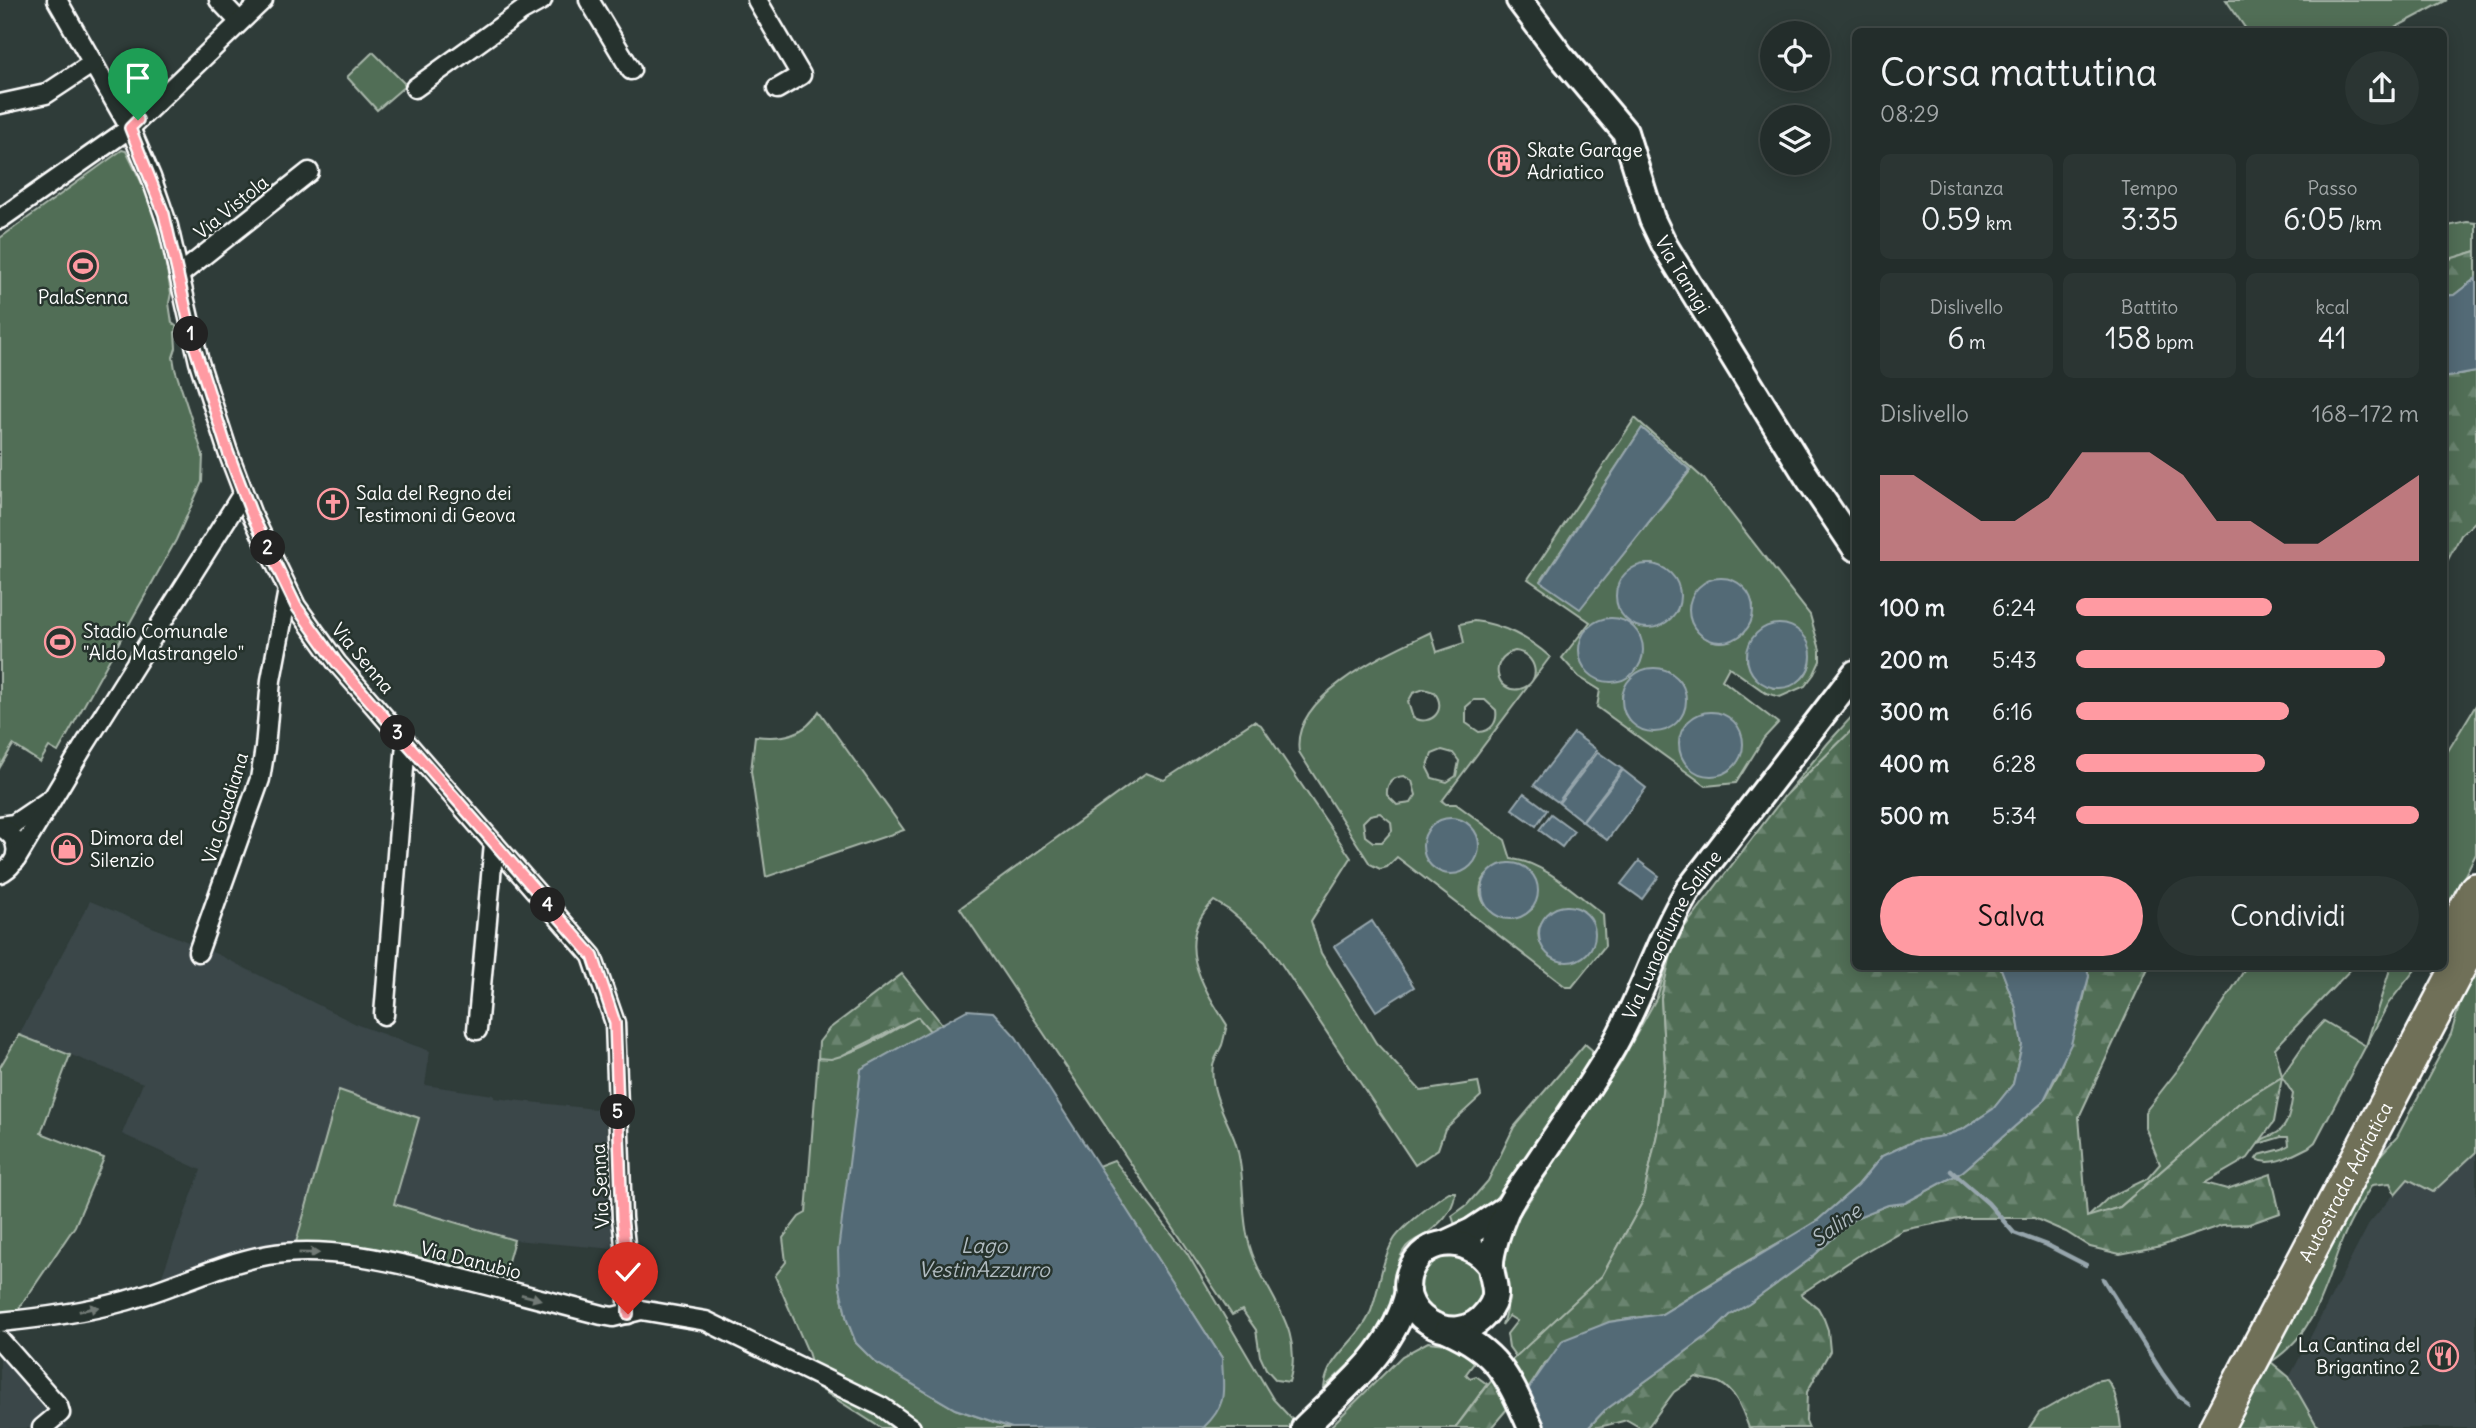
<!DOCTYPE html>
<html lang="it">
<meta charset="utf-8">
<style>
:root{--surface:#232d2b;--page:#2b3533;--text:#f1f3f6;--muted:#a3a8a9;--line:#404947;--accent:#ff9aa2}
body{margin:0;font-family:Delius,sans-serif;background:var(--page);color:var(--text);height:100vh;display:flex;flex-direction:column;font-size:26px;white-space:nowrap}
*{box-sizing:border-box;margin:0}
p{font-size:23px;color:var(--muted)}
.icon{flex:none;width:38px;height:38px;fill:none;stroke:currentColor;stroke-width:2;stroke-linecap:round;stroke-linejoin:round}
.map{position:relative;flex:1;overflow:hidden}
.side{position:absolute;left:1852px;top:28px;width:595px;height:942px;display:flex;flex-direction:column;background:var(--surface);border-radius:10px;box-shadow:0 4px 18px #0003,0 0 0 2px var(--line)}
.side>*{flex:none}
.tools{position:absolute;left:1760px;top:21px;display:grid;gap:14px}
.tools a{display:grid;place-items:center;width:70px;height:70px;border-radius:50%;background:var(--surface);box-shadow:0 4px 18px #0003,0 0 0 2px var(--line);font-size:35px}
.pin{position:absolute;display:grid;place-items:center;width:60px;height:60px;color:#fff;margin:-72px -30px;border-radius:50% 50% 50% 0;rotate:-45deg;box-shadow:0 0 7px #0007}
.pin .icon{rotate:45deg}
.km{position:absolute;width:35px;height:35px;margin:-18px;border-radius:50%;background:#222;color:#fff;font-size:19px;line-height:35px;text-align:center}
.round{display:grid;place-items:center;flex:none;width:74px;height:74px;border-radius:37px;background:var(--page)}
.summary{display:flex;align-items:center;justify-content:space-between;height:119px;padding:0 28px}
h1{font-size:38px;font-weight:600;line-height:52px}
.metrics{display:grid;grid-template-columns:repeat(3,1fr);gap:10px;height:119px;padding:7px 28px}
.metrics div{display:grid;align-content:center;border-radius:10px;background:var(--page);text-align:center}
.metrics b{font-size:30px;font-weight:600}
.metrics small{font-size:19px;font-weight:400}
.metrics p{font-size:19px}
.chart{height:196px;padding:14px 28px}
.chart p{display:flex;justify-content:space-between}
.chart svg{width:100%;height:126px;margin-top:7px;fill:var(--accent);opacity:.7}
.cta{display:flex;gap:14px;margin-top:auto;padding:14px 28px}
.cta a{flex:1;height:80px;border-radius:42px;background:var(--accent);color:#111;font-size:28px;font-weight:600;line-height:80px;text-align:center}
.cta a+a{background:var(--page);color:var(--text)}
ul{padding:0 28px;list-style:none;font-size:23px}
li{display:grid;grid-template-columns:112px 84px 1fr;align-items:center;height:52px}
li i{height:18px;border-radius:9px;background:var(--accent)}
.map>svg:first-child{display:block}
.built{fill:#3a4648}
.green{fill:#516e56;stroke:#a8b6aa;stroke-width:2;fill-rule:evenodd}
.forest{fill:url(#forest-firs);stroke:#a8b6aa;stroke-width:2}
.water{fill:#526b76;stroke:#97a6ad;stroke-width:2}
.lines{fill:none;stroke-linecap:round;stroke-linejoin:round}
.stream{stroke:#97a6ad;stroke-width:4.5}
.street-casing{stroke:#fff;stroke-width:23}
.secondary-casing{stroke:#fff;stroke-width:30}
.highway-casing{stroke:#fff;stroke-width:38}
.street{stroke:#26332d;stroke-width:18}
.secondary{stroke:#26332d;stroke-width:24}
.highway{stroke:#706f59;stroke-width:33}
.oneway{fill:#727a76}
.route-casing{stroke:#fff;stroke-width:14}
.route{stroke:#ff9aa2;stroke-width:9}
.labels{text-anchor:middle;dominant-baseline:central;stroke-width:5;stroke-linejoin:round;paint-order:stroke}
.poi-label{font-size:19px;fill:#fff;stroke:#26332d;text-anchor:start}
.street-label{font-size:19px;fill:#fff;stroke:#26332d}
.water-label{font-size:21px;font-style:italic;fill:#b1bcc1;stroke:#26332d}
</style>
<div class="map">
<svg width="2476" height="1428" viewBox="0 0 2476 1428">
<defs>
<pattern id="forest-firs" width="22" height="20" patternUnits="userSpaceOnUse" patternTransform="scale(1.75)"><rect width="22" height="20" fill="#516e56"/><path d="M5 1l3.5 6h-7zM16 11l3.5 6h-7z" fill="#6b846f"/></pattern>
</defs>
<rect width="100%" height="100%" fill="#2f3c39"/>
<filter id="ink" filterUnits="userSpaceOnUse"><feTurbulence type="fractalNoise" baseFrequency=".0143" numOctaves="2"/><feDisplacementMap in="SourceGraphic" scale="14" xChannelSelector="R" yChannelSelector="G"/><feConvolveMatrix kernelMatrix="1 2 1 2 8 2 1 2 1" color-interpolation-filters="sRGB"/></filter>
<g filter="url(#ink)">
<g class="built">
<path d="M90 901 219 955 358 1025 430 1051 425 1085 494 1095V1098L605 1110 614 1249 514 1240 393 1204 339 1090 295 1246 160 1281 201 1170 122 1134 143 1083 19 1035Z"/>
<path d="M2476 1152V1428H2322L2316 1424 2289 1378 2370 1222 2407 1179 2433 1192Z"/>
<path d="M0 1356 68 1428H0Z"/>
</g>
<g class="green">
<path d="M2226 0H2447L2389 31 2248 32Z"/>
<path d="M373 52 406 85 377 110 347 77Z"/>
<path d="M122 150 126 151 158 216 171 293 169 303 172 323 176 326 177 331 175 332 176 348 173 357 175 369 203 455 202 482 176 540 58 752 49 747 40 762 13 745 0 767V238Z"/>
<path d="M2467 222 2476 223V251L2443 261V227Z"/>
<path d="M1635 418 1704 479 1810 615 1820 650V661L1814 674 1805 686 1780 697 1766 693 1729 667 1722 680 1778 723 1764 738 1736 783 1706 786 1597 707 1600 690 1579 677 1562 658 1590 622 1528 579ZM1642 428 1690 471 1580 608 1541 581ZM1653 564C1672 571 1683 591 1677 611L1634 625C1604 603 1616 565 1653 564ZM1716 579C1736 582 1746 585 1753 605L1744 633C1699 666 1664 596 1716 579ZM1606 619 1626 622 1640 636 1626 678C1580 693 1560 634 1606 619ZM1774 625C1818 625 1827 687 1774 688L1747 661C1747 643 1756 630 1774 625ZM1668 671 1682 685 1685 704 1639 728 1625 714 1622 695Z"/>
<path d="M1474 621C1502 624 1529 638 1550 657L1442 801 1446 804H1456L1505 840 1511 859C1543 861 1578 896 1603 914L1605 946 1572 987H1566L1397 857 1387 867 1380 869 1370 864 1299 752C1290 695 1389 652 1431 632L1437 652 1464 643 1460 624ZM1515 651C1536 653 1544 683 1520 689 1496 694 1487 658 1515 651ZM1424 689 1434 692C1448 709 1432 727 1413 718L1408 702 1413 693ZM1474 700H1485L1496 710C1498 723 1491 731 1479 732L1466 723V707ZM1442 750 1453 753 1459 761 1456 776 1447 782 1432 778 1427 768 1432 754ZM1404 776 1412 781 1416 795 1411 803 1397 805 1387 795C1386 784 1392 777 1404 776ZM1380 813 1391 822 1392 831 1382 842H1373L1365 836 1363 822 1370 815ZM1509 863 1526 868 1532 909C1502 934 1468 900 1485 877 1490 871 1502 867 1509 863ZM1566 906 1583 911 1563 962C1548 957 1531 939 1542 922 1546 915 1559 910 1566 906Z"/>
<path d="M2476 705V854L2443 917V759Z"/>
<path d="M819 711 904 830 766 877 751 771 755 736C782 739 805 736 819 711Z"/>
<path d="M1855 713V727L1783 798 1828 743Z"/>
<path d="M1254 721 1261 725 1351 858 1311 921 1321 953 1376 1043 1421 1091 1478 1082 1481 1096 1445 1129 1438 1149 1415 1165 1266 941 1229 910 1214 901C1172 941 1203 987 1227 1025 1225 1032 1224 1039 1222 1045 1219 1052 1214 1059 1213 1065 1209 1091 1227 1119 1235 1141 1247 1177 1239 1217 1252 1253 1268 1298 1305 1330 1289 1382L1276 1380 1266 1369 1260 1356 1256 1330 1242 1310 1232 1315 960 908 1146 773 1164 780Z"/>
<path d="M1674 941 1661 998 1665 1067 1657 1134 1642 1203 1602 1276 1516 1357 1509 1347 1507 1334 1517 1321 1509 1316 1502 1325 1509 1300 1504 1261 1508 1242 1517 1219 1620 1064 1657 997Z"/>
<path d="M2476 961V1152L2433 1192 2408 1179 2395 1194 2390 1183 2372 1185C2360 1204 2349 1223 2341 1243 2324 1288 2315 1334 2271 1362L2365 1172 2397 1137 2451 1034 2467 979Z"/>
<path d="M2247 966H2354L2275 1048 2282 1076 2310 1036 2324 1021 2366 1046 2391 966H2418L2388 1004 2315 1142 2309 1147C2294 1154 2273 1168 2256 1159L2259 1155 2282 1149 2289 1145 2288 1137H2281L2258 1144C2263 1138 2265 1138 2273 1135 2290 1128 2290 1110 2293 1094L2282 1077 2238 1104 2120 1207 2087 1218 2109 1197 2147 1179 2160 1164 2145 1127V1112L2191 1053Z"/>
<path d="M919 1016 930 1031 861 1069 839 1283 847 1320 856 1343 875 1362 955 1409 1012 1428H881L819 1388 808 1352 775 1276 786 1262 783 1238 799 1217 806 1213 818 1058C849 1061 891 1031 919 1016Z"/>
<path d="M19 1035 70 1055 41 1133 104 1158 75 1226 16 1313 0 1312V1067Z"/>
<path d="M1585 1044 1592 1050V1057L1581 1079 1493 1202 1455 1225 1452 1216 1467 1205 1488 1181 1514 1127Z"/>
<path d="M339 1090 419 1118 394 1204 514 1240 501 1286 295 1246Z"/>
<path d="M1114 1160 1187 1253 1273 1399 1300 1428H1202L1204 1427 1222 1358 1098 1166Z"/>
<path d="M1449 1192H1455C1455 1209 1442 1222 1429 1232 1422 1237 1412 1240 1406 1247 1392 1265 1398 1289 1390 1309 1379 1341 1347 1365 1324 1388 1327 1356 1356 1343 1369 1316 1380 1291 1380 1261 1395 1238 1403 1227 1437 1199 1449 1192Z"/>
<path d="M1452 1251 1479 1265 1484 1294 1480 1303 1465 1316 1445 1319 1427 1309 1417 1291 1425 1263Z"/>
<path d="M1428 1342 1456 1345 1477 1359 1466 1374 1470 1378 1476 1376 1487 1384 1455 1428H1329L1402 1356Z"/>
<path d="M2106 1379C2117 1390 2119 1413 2121 1428H2029L2039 1413 2095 1381Z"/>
</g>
<g class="forest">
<path d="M2476 251V278L2454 295 2443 296V261Z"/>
<path d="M2476 372V521L2461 535 2443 569V378Z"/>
<path d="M1855 727V966H2000L2016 1008 2022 1045 2013 1084 1993 1109 1963 1129 1944 1136 1914 1141 1882 1156 1858 1185 1818 1220 1793 1236 1749 1260 1662 1314 1609 1322 1545 1363 1527 1391 1511 1361 1602 1276 1642 1203 1657 1134 1665 1067 1661 998 1674 941 1783 798Z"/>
<path d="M2086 966H2149L2079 1117 2087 1217 2120 1207 2238 1104 2282 1077 2274 1122 2263 1137 2248 1158 2205 1183 2227 1189 2271 1174 2280 1213 2249 1224 2222 1225 2161 1246 2120 1254 2090 1247 2066 1232 2034 1218H1964L1903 1230 1861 1254 1801 1294 1818 1308 1824 1319 1828 1330 1830 1351 1807 1392 1806 1421 1809 1428H1749C1743 1412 1737 1392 1720 1383 1713 1380 1704 1380 1696 1377L1674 1392 1647 1428H1641L1627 1420C1614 1423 1601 1428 1588 1428L1604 1411 1672 1362 1716 1329 1730 1315 1749 1304 1809 1260 1855 1218 1888 1205 1905 1203 1962 1172 2043 1102 2058 1074 2079 1018 2089 976Z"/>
<path d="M902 974 942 1024 930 1031 918 1017 841 1056 831 1059 818 1058 819 1042 829 1029Z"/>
<path d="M2271 1362 2289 1377 2316 1424 2322 1428H2235Z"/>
<path d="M1492 1380 1507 1409 1491 1428H1455Z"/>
</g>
<g class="water">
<path d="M2476 278V372L2443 378V296L2454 295Z"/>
<path d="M1642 428 1690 470 1580 609 1541 582Z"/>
<circle cx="1648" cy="596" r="32"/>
<circle cx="1721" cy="610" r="32"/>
<circle cx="1611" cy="650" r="32"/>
<circle cx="1779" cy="656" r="32"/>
<circle cx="1654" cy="700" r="32"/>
<circle cx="1711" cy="744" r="32"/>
<path d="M1574 733 1597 750 1558 802 1534 785Z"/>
<path d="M1598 752 1622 769 1582 821 1559 803Z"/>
<path d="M1623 770 1646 788 1607 840 1583 822Z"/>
<path d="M1524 793 1547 810 1536 826 1512 809Z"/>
<path d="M1551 814 1574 831 1562 847 1539 830Z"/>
<circle cx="1451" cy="846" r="28"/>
<path d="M1639 861 1659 876 1642 899 1621 884Z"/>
<circle cx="1510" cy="891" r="28"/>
<circle cx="1567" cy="934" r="28"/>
<path d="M1372 921 1414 987 1376 1011 1334 946Z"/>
<path d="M2000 966H2086L2089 976 2071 1044 2043 1102 1962 1172 1905 1203 1888 1205 1855 1218 1809 1260 1749 1304 1730 1315 1716 1329 1672 1362 1604 1411 1588 1428H1544L1527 1391 1563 1340 1609 1322 1662 1314 1818 1220 1858 1185 1882 1156 1914 1141 1944 1136 1963 1129 1993 1109 2013 1084 2022 1045 2016 1008Z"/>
<path d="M967 1010 993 1012 1016 1037 1222 1358C1223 1390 1229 1403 1204 1427L1012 1428 955 1409 875 1362 856 1343 847 1320 839 1283 838 1251 861 1069Z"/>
</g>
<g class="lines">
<g class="stream">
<path d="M1951 1171 1988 1203 2014 1233 2049 1246 2086 1265"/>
<path d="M2103 1279 2162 1373 2178 1395 2188 1402"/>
</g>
<g class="street-casing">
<g id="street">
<path d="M57 0 130 128 151 177 168 226 199 362 228 452 252 515 296 606 337 663 592 956 615 1023 622 1218 628 1271V1314"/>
<path d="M219 0 239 21"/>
<path d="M589 0 631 70"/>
<path d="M757 0 801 75 777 89"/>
<path d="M415 88 522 11 542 0"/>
<path d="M0 104 46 94 93 63"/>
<path d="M0 219 130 128 263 0"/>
<path d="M179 275 309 172"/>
<path d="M0 826 14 824 48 801"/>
<path d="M0 827C22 837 22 863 0 873"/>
<path d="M15 861 82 749 243 493"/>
<path d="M198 952 260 779 265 748 271 680 288 590"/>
<path d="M384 1015 406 743"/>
<path d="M477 1030 494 843"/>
<path d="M0 1322C41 1318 81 1313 121 1302 171 1289 217 1264 268 1255 327 1245 390 1261 447 1275 499 1288 551 1302 602 1315L613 1317 641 1310 706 1321 882 1407 911 1428"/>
<path d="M0 1340 58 1406 60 1413 42 1428"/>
</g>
</g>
<g class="secondary-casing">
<g id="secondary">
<path id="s1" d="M1519 0 1561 56 1625 132 1652 219 1665 246 1806 475 1855 548"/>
<path d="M1446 1243 1472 1231 1508 1207"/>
<path id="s2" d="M1491 1267C1473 1239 1431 1233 1413 1265 1387 1311 1455 1355 1487 1312 1501 1294 1493 1286 1491 1267 1490 1253 1500 1225 1506 1211 1514 1194 1527 1178 1538 1162 1563 1124 1590 1087 1613 1047 1642 996 1658 940 1688 890L1855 673"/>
<path d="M1448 1330C1500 1353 1509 1379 1531 1428"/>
<path d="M1304 1428C1345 1387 1394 1351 1408 1292"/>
</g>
</g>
<g class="highway-casing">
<g id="highway">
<path d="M2443 953 2476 890"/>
<path id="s3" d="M2216 1428 2476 934"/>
</g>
</g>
<use href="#street" class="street"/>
<use href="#secondary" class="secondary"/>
<use href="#highway" class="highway"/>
</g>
<defs><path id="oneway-solid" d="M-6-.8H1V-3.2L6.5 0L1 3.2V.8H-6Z" transform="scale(1.75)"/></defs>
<g class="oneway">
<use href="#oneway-solid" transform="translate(309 1253) rotate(1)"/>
<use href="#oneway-solid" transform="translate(531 1297) rotate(15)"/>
<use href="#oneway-solid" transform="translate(89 1309) rotate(-13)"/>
</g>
</g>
<g class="lines" filter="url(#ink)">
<g class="route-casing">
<path id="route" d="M138 120 130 128 164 214 194 345 228 452 252 515 296 606 337 663 593 956 615 1023 622 1218 628 1271V1314"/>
</g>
<use href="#route" class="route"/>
</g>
<defs>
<g id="building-ring" transform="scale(1.575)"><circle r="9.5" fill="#26332d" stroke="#ff9aa2" stroke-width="1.5"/><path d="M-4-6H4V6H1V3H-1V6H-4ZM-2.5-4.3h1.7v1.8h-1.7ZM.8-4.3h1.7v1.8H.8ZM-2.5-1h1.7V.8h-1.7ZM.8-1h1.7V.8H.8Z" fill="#ff9aa2"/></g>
<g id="stadium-ring" transform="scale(1.575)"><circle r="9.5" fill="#26332d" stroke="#ff9aa2" stroke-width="1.5"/><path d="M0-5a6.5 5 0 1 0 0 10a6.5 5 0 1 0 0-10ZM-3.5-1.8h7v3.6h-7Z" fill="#ff9aa2"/></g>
<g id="church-ring" transform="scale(1.575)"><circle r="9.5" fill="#26332d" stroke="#ff9aa2" stroke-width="1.5"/><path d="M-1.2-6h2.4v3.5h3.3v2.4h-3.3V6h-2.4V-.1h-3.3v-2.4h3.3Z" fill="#ff9aa2"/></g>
<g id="shop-ring" transform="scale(1.575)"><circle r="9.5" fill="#26332d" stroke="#ff9aa2" stroke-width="1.5"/><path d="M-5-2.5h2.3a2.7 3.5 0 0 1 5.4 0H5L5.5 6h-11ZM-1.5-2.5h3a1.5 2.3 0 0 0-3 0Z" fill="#ff9aa2"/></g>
<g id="restaurant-ring" transform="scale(1.575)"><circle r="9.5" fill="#26332d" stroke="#ff9aa2" stroke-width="1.5"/><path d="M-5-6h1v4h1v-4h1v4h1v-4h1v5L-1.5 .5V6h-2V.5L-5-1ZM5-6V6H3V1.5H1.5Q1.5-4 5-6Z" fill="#ff9aa2"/></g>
</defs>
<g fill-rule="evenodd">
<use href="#building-ring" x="1504" y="161"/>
<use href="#stadium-ring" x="83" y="266"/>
<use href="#church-ring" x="333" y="504"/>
<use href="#stadium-ring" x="60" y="642"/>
<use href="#shop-ring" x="67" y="849"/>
<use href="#restaurant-ring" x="2443" y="1356"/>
</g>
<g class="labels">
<g class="poi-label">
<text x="1527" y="150">Skate Garage<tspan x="1527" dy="22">Adriatico</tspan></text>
<text x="83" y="297" text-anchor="middle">PalaSenna</text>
<text x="356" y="493">Sala del Regno dei<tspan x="356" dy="22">Testimoni di Geova</tspan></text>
<text x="83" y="631">Stadio Comunale<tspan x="83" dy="22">"Aldo Mastrangelo"</tspan></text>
<text x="90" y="838">Dimora del<tspan x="90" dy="22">Silenzio</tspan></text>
<text x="2420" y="1345" text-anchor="end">La Cantina del<tspan x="2420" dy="22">Brigantino 2</tspan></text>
</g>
<g class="street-label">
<text transform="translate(231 207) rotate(-39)">Via Vistola</text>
<text stroke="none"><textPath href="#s1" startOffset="324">Via Tamigi</textPath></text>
<text transform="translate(363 658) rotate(50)">Via Senna</text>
<text transform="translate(225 808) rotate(-73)">Via Guadiana</text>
<text stroke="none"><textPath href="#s2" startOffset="654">Via Lungofiume Saline</textPath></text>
<text stroke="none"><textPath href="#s3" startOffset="278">Autostrada Adriatica</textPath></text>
<text transform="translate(600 1186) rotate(-93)">Via Senna</text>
<text transform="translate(471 1260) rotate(14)">Via Danubio</text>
</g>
<g class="water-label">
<text transform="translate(1836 1225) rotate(-36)">Saline</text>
<text x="984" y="1245">Lago<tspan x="984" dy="24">VestinAzzurro</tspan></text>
</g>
</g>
</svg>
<div class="tools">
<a><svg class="icon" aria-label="locate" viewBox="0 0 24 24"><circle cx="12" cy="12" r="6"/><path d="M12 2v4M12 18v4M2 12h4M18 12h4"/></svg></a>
<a><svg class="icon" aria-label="layers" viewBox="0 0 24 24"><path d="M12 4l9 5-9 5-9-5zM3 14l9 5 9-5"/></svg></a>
</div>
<div class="pin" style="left:138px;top:120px;background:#1e9e55"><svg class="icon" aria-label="arrive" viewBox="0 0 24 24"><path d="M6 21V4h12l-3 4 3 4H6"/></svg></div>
<div class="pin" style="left:628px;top:1314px;background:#d93025"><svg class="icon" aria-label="check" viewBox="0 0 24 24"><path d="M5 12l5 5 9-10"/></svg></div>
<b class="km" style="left:191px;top:334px">1</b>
<b class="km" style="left:268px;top:548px">2</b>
<b class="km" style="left:398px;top:733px">3</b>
<b class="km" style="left:548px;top:905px">4</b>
<b class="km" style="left:618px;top:1112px">5</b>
<section class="side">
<div class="summary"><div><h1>Corsa mattutina</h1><p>08:29</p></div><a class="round"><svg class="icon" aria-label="share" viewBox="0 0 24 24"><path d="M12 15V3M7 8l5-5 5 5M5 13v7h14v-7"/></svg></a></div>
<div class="metrics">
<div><p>Distanza</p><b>0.59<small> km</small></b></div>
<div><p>Tempo</p><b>3:35</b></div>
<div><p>Passo</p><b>6:05<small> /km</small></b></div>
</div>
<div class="metrics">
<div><p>Dislivello</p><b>6<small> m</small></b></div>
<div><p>Battito</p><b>158<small> bpm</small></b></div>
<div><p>kcal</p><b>41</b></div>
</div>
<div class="chart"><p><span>Dislivello</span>168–172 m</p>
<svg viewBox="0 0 160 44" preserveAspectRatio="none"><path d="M0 44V14L10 14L20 22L30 30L40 30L50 22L60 6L70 6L80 6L90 14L100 30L110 30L120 38L130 38L140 30L150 22L160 14V44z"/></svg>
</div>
<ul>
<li><b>100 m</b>6:24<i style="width:57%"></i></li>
<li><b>200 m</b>5:43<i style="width:90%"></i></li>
<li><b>300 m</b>6:16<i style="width:62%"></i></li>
<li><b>400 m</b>6:28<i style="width:55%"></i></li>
<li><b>500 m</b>5:34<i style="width:100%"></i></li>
</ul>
<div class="cta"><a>Salva</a><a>Condividi</a></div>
</section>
</div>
